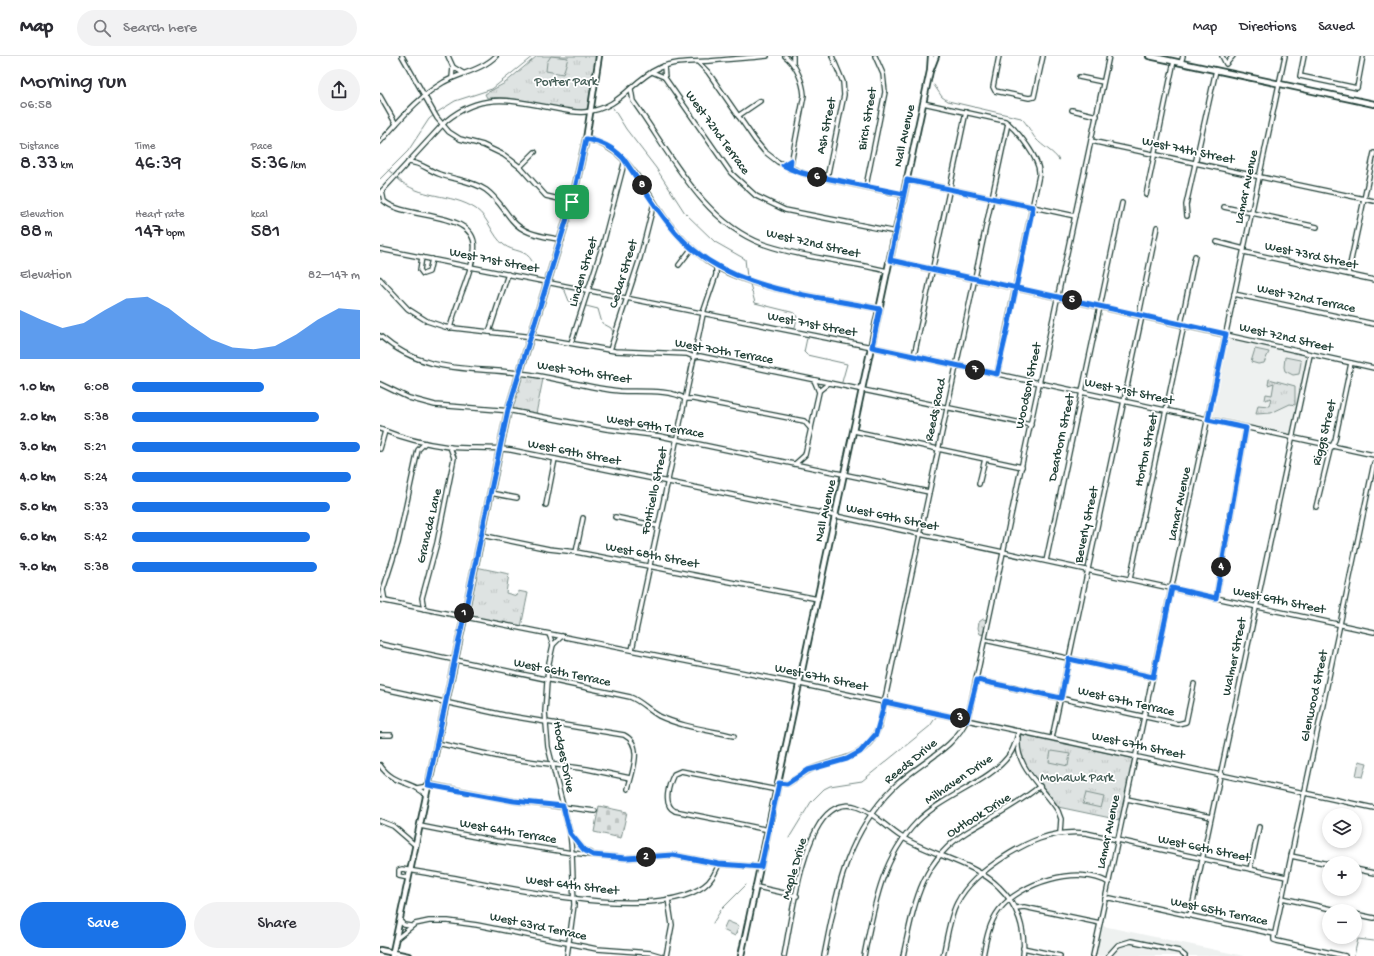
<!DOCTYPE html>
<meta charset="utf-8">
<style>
:root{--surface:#fff;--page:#f2f2f3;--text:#2b2b33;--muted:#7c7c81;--line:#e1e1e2;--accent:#1a73e8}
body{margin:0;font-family:"Gochi Hand",sans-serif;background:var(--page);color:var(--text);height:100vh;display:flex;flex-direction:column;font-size:15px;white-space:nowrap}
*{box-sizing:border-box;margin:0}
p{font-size:13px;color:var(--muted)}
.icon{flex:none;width:22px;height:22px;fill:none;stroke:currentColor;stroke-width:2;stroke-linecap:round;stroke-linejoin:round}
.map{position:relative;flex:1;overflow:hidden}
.sheet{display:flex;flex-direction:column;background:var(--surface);width:380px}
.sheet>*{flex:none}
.fabs{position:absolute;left:942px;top:752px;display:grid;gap:8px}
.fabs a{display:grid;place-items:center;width:40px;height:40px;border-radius:50%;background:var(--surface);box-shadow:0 2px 6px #0003;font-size:20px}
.pin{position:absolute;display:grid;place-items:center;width:34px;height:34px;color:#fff;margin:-17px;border-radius:8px;box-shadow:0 2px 6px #0006}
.km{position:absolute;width:20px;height:20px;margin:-10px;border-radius:50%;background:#222;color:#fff;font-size:11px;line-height:20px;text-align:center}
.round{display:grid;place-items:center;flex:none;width:42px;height:42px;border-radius:21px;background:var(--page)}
.overview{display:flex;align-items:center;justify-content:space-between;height:68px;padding:0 20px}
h1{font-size:22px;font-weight:600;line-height:30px}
.stats{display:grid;grid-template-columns:repeat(3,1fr);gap:6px;height:68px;padding:4px 20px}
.stats div{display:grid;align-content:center}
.stats b{font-size:20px;font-weight:600}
.stats small{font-size:11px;font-weight:400}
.stats p{font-size:11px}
.chart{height:112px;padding:8px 20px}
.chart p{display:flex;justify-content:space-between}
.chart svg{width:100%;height:72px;margin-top:4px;fill:var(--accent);opacity:.7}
.action{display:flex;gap:8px;margin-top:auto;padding:8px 20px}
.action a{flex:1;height:46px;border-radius:24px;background:var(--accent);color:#fff;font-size:16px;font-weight:600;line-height:46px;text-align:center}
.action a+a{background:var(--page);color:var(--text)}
ul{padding:0 20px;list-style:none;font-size:13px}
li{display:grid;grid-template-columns:64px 48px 1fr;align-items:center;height:30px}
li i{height:10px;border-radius:5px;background:var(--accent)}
header{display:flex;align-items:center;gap:24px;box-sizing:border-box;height:56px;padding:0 20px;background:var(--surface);border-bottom:1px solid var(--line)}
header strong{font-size:19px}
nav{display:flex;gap:22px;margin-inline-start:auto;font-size:14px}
.search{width:280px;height:36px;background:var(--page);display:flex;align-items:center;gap:10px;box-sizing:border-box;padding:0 14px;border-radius:22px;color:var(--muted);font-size:15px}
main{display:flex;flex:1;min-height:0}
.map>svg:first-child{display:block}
.built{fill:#eef1f0}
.grass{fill:url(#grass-dots);stroke:#7e908b}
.cemetery{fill:url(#cemetery-stones);stroke:#7e908b}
.park{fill:url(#park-tufts);stroke:#7e908b}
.pitch{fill:#dee3e2;stroke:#7e908b}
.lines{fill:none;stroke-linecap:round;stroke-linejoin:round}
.stream{stroke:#758883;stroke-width:1}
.minor-casing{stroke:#1f3d34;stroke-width:6}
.major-casing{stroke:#1f3d34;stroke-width:8}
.minor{stroke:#fff;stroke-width:3.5}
.major{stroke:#fff;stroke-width:4.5}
.route-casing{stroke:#fff;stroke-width:8}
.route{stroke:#1a73e8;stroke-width:5}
.labels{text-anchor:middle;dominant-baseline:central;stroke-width:3.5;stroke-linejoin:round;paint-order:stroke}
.park-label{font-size:13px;fill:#455e57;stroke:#fff}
.street-label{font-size:13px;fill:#1f3d34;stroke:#fff}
</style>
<header>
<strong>Map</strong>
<div class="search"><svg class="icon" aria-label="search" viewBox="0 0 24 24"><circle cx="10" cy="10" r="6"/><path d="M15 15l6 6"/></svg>Search here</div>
<nav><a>Map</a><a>Directions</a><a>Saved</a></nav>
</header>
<main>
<section class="sheet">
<div class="overview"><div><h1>Morning run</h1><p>06:58</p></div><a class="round"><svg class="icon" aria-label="share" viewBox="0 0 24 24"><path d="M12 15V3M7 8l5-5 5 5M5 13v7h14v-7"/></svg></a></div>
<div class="stats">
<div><p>Distance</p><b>8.33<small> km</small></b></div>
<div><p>Time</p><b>46:39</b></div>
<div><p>Pace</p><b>5:36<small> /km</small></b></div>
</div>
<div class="stats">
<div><p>Elevation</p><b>88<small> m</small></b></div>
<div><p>Heart rate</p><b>147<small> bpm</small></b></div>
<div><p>kcal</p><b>581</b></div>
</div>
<div class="chart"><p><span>Elevation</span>82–147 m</p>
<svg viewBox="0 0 160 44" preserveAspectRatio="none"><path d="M0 44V14L10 20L20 25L30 22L40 14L50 7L60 6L70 13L80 23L90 32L100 37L110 38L120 36L130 29L140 20L150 13L160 14V44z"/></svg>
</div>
<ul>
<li><b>1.0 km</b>6:08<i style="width:58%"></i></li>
<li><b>2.0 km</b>5:38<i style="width:82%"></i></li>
<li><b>3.0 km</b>5:21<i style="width:100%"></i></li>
<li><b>4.0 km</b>5:24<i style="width:96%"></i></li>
<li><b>5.0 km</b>5:33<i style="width:87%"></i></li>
<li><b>6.0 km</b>5:42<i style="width:78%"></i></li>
<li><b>7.0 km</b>5:38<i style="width:81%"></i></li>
</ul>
<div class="action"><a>Save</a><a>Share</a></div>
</section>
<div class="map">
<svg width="994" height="900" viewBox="0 0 994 900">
<defs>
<pattern id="grass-dots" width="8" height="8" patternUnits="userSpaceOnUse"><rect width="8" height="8" fill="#dee3e2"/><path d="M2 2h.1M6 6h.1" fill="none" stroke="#bec4c2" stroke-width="1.8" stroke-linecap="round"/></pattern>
<pattern id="cemetery-stones" width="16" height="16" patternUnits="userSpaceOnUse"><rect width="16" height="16" fill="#dee3e2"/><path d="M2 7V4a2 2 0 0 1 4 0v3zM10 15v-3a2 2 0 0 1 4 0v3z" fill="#bec4c2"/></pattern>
<pattern id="park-tufts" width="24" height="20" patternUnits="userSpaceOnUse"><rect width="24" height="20" fill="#dee3e2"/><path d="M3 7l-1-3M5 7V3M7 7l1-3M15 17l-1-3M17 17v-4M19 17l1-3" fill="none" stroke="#bec4c2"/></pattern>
</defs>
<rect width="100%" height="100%" fill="#fff"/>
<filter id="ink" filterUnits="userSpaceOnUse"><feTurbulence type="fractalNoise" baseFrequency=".025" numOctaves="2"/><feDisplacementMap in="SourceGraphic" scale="8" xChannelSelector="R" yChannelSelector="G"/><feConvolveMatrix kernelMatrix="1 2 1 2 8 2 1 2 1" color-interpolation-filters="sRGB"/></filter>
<g filter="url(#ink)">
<g class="built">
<path d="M847 281 928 300 911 381 829 363Z"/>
<path d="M723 870 864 900H716Z"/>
</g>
<path class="grass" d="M603 563 608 564 604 579 600 578 598 572 599 566Z"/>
<path class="cemetery" d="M219 750 247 756 241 782 214 776Z"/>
<g class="park">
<path d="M157 0H216L210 49 208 53C177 58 141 38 107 42L105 38 125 27Z"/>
<path d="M145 319 163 323 156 358 131 352 140 320Z"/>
<path d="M889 323 915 330V349L910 348 891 357 876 358 878 349 889 350 891 342 885 344 886 338 892 339 894 327 888 329Z"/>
<path d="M96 511 129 518 126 537 137 540 138 535 148 537 141 571 88 560 87 558Z"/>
<path d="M643 678 751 702 753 704 740 764 678 751 648 713 642 703 639 689 640 680Z"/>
</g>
<g class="pitch">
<path d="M171 0 188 2 183 18 166 15 167 6Z"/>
<path d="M875 293 889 296 884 307 878 308 871 306Z"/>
<path d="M905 301 920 304 921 306 919 318 913 319 905 315 904 311Z"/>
<path d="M671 695 690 698 688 710 669 706Z"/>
<path d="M979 705 987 707 983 721 976 720Z"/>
<path d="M706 737 724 741 721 752 703 748Z"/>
<path d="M347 865 359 870 355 880 343 874Z"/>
</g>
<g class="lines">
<g class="stream">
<path d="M554 29 562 41 568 45 641 62C648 68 650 76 656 83 663 91 673 95 679 104"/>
<path d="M233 52 246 73 276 112 305 157 335 186 365 203 367 221"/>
<path d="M56 57 75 45 112 33 153 0"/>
<path d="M8 114 12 117"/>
<path d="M17 122C40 144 70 136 96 153 109 162 112 180 124 189 133 196 146 193 152 205"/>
<path d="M0 123 28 95 49 63 54 59"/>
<path d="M370 228 375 247 415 257 417 261 415 272"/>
<path d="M180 231 185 235 189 245 201 248"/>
<path d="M206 250 218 253 222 267 231 272 233 276"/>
<path d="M427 282 424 296 427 299 467 308 462 326"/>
<path d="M409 782 431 746 444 733 450 730 482 725 550 670 556 661"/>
<path d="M333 867 341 854 366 829"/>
<path d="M974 900 978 883 994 885"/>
</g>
<g class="minor-casing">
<g id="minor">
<path d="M22 0 57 62 69 76 80 83 103 89 124 99 140 111 166 140 192 146"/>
<path d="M68 0 73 11 72 22"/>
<path d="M405 0C416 8 423 26 424 39L410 113"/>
<path d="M619 0 613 31 615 35 649 42 654 41 663 0"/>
<path d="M842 0 846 8 853 0"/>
<path d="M924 0 920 20 977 32 983 0"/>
<path d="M318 6 328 16 375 84 384 95 398 106 425 118 524 139"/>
<path d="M413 7V0"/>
<path d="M801 7 803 0"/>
<path d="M284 10 285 22 351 117 376 140 405 154 516 176"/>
<path d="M73 11 83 17"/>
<path d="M272 16 284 21"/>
<path d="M699 21 723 26"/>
<path d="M251 33 253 45C290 96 321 165 383 188 423 202 467 205 507 215"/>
<path d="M0 40 16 68"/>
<path d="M543 47 625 65C637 74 661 104 659 119L617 318"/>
<path d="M692 54 717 60"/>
<path d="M358 60 380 45"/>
<path d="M206 83C248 91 264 133 287 165 299 181 314 195 330 207 372 235 450 242 500 253"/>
<path d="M711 85 994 145"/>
<path d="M0 86C20 64 38 41 64 26 81 17 102 14 116 0"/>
<path d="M28 106C40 106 48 114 59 118 75 124 91 124 106 134 117 142 123 153 132 164 144 179 164 180 182 184"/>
<path d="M140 111 155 96"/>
<path d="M447 122 464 39 463 26 452 0"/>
<path d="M527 124 695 160"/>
<path d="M486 130 505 36 503 18 495 0"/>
<path d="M2 135 4 145C26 165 101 153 94 196 90 222 76 247 70 272"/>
<path d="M0 137 66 65C101 36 131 44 172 52 183 54 194 57 205 56 242 52 250 25 279 12 295 5 313 6 330 5 349 3 368 2 387 0"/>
<path d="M766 139 794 5"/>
<path d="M844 151 937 171"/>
<path d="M807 160 806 149 836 14"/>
<path d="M837 186 864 193"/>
<path d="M0 193 492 291 994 399"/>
<path d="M864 196 994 224"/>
<path d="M42 201 40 214 43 218 49 216 52 203"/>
<path d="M509 204 994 312"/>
<path d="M299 209 312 192"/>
<path d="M968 218 994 97"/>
<path d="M0 223 28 253 47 265 65 271 154 281 235 295 307 298 314 301 320 300 651 369"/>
<path d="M854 238 994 268"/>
<path d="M759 259 777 171"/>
<path d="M801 268 815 200"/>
<path d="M109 276 128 218"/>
<path d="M0 280C46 320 93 310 147 318 178 322 208 332 240 335 256 336 293 333 305 343H313L424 365 431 373"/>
<path d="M191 287 223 188 245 104"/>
<path d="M230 294 260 202 274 147"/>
<path d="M534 300 586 56"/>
<path d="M0 328 29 342 55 349 132 355 226 373 280 380 549 436"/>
<path d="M439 335 449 327"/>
<path d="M0 373C22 382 46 388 69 391 90 393 110 391 131 394L456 460 994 576"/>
<path d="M474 375 642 411"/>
<path d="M0 393 5 375"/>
<path d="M415 408 425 399 439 336 434 324"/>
<path d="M599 428 605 403"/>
<path d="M110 437 137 442"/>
<path d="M166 449 175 403"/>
<path d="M936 451 950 394 955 384 971 307"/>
<path d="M235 461 278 470"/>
<path d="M101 479 169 493 196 496 438 543"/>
<path d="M196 496 203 462"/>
<path d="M666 505 742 147"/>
<path d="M750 523 804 269"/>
<path d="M836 542 866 372"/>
<path d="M0 544 420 628 994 752"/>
<path d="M5 545 3 534 18 487 38 394 45 387"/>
<path d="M44 553 42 542 57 487 74 402 70 391"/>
<path d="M169 578 173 589"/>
<path d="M182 580 173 589 168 611 165 656 168 691 190 777 192 797 194 849 187 900"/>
<path d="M605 584 773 621"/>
<path d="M0 588 250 641C261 645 268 654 279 660 302 671 329 674 354 680"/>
<path d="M252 594 324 254 336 219V210"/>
<path d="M597 624 798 668 806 666 814 628"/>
<path d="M0 632 124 659 244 679C264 689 252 716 248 733"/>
<path d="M0 679H11"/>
<path d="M638 682C635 713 664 731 678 755L681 763 680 777"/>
<path d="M672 682 762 260"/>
<path d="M57 687 125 702 207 713 250 722"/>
<path d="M0 709C14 730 32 724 46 739"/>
<path d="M399 727 407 728C416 723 424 716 434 712 462 701 484 705 499 671L628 67"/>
<path d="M37 732 53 729 134 745 215 755"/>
<path d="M747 743 831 761"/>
<path d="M0 765 13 770 35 789"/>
<path d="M40 770 116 785 192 797 246 802 293 799 339 808 381 811"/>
<path d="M389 774 295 755C282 749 289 728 294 718L301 715 397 734"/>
<path d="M191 779 204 794 211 797"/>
<path d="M911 800 949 808"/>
<path d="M870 813 879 771"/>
<path d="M975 813 994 817"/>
<path d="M28 822 19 820V814L22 813C40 816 58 819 76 822 134 833 275 866 324 830 332 824 335 817 339 808"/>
<path d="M377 831 417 840"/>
<path d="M902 842 960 855"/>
<path d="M725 843 730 842 894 878"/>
<path d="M636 852 644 851 720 867"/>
<path d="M975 858 994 862"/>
<path d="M809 859 811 856 930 299"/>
<path d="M20 865 24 869 31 870"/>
<path d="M16 883 35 868 49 865H68L97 869 217 893 271 897 281 900"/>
<path d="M643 892 680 900"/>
<path d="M286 900 292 869 288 843"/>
<path d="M404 900C411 865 422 776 451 755 459 749 469 748 477 751 493 756 506 771 520 780 550 799 596 807 619 831 638 849 646 874 643 900"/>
<path d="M444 900C457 836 465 780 514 731 538 707 575 694 588 661L729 0"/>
<path d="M484 900C494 851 501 803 537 766 563 739 611 726 630 698 635 691 636 683 639 675"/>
<path d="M523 900C534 850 540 805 587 776 612 761 637 749 660 730"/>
<path d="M563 900C567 882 569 863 577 847 587 828 601 817 618 805 646 786 671 774 706 777L906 821"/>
<path d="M603 900C606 884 609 867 619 854 639 827 699 808 729 827"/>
<path d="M713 900 905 0"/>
<path d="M728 900 738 889 751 885 799 895 805 900"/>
<path d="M965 900 897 885 894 884V881L994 407"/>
</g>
</g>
<g class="major-casing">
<g id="major">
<path d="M769 0 994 48"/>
<path d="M551 13 556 0"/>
<path d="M0 894 28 900"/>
<path d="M12 900 128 355 192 146 206 83 219 0"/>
<path d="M361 900 550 15 551 0"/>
</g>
</g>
<use href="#minor" class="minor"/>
<use href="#major" class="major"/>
</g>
</g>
<g class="lines" filter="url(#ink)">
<g class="route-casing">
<path id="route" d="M192 146 128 354 48 729 134 745 183 750 190 777 204 794 213 799 246 802 293 799 339 808 381 811 399 727 407 728 428 714 467 703 480 696 496 678 505 646 587 664 597 624 681 642 689 603 773 621 792 532 836 542 866 372 828 364 846 278 510 204 524 138C501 134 479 129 457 124 438 121 420 118 403 109L411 104 410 113C415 115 420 117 425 118L524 138 527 124 653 151 638 222C632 254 625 286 617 318L492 291 500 253C430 238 349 235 298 179 277 156 261 127 243 102 232 91 222 86 206 83L192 146"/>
</g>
<use href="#route" class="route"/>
</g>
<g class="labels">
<g class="park-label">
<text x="186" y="26">Porter Park</text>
<text x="697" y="722">Mohawk Park</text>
</g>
<g class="street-label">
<text transform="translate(488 63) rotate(-80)">Birch Street</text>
<text transform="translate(447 70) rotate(-78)">Ash Street</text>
<text transform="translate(337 77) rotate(54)">West 72nd Terrace</text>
<text transform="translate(525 80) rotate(-78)">Nall Avenue</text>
<text transform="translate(808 95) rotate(12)">West 74th Street</text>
<text transform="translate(867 131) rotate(-78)">Lamar Avenue</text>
<text transform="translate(433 188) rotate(13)">West 72nd Street</text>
<text transform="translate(931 200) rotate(12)">West 73rd Street</text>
<text transform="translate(114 205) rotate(11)">West 71st Street</text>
<text transform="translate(204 216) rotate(-73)">Linden Street</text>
<text transform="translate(244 218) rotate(-73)">Cedar Street</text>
<text transform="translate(926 243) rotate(12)">West 72nd Terrace</text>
<text transform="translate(432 269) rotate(11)">West 71st Street</text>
<text transform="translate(906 282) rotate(13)">West 72nd Street</text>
<text transform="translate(344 296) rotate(10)">West 70th Terrace</text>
<text transform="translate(204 317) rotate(9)">West 70th Street</text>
<text transform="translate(649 330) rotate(-78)">Woodson Street</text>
<text transform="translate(749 336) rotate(12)">West 71st Street</text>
<text transform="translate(556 354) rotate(-78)">Reeds Road</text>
<text transform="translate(275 371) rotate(9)">West 69th Terrace</text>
<text transform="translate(945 377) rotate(-76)">Riggs Street</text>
<text transform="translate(682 382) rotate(-78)">Dearborn Street</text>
<text transform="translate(767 394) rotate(-78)">Horton Street</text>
<text transform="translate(194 397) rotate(11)">West 69th Street</text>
<text transform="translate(275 435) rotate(-78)">Fonticello Street</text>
<text transform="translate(800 448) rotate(-78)">Lamar Avenue</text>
<text transform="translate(446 455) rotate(-78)">Nall Avenue</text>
<text transform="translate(512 462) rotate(12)">West 69th Street</text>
<text transform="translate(707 469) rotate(-78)">Beverly Street</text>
<text transform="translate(50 470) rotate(-77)">Granada Lane</text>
<text transform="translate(272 500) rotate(11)">West 68th Street</text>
<text transform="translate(899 545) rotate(12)">West 69th Street</text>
<text transform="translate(855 601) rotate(-78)">Walmer Street</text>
<text transform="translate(182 617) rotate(12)">West 66th Terrace</text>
<text transform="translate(441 622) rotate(12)">West 67th Street</text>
<text transform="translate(935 640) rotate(-78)">Glenwood Street</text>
<text transform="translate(746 646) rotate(13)">West 67th Terrace</text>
<text transform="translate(758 690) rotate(12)">West 67th Street</text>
<text transform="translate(183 701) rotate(79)">Hodges Drive</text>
<text transform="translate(531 706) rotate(-39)">Reeds Drive</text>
<text transform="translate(579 724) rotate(-34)">Milhaven Drive</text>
<text transform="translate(599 760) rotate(-32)">Outlook Drive</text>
<text transform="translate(128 776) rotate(10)">West 64th Terrace</text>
<text transform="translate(729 776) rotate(-78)">Lamar Avenue</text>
<text transform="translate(824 793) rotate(12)">West 66th Street</text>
<text transform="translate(415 813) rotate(-74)">Maple Drive</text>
<text transform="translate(192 830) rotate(7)">West 64th Street</text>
<text transform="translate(839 856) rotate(12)">West 65th Terrace</text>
<text transform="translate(158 871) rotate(12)">West 63rd Terrace</text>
</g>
</g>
</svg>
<div class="fabs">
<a><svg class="icon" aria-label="layers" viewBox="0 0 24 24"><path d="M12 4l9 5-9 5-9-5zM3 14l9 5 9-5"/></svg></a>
<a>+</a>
<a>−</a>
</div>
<div class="pin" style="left:192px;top:146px;background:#1e9e55"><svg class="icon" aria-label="arrive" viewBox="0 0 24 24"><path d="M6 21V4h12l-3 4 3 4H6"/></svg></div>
<b class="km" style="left:84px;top:557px">1</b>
<b class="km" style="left:266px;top:801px">2</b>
<b class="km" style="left:580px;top:662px">3</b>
<b class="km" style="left:841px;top:511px">4</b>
<b class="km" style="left:692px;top:244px">5</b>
<b class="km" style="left:437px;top:121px">6</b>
<b class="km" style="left:595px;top:314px">7</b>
<b class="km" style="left:262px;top:129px">8</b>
</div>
</main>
